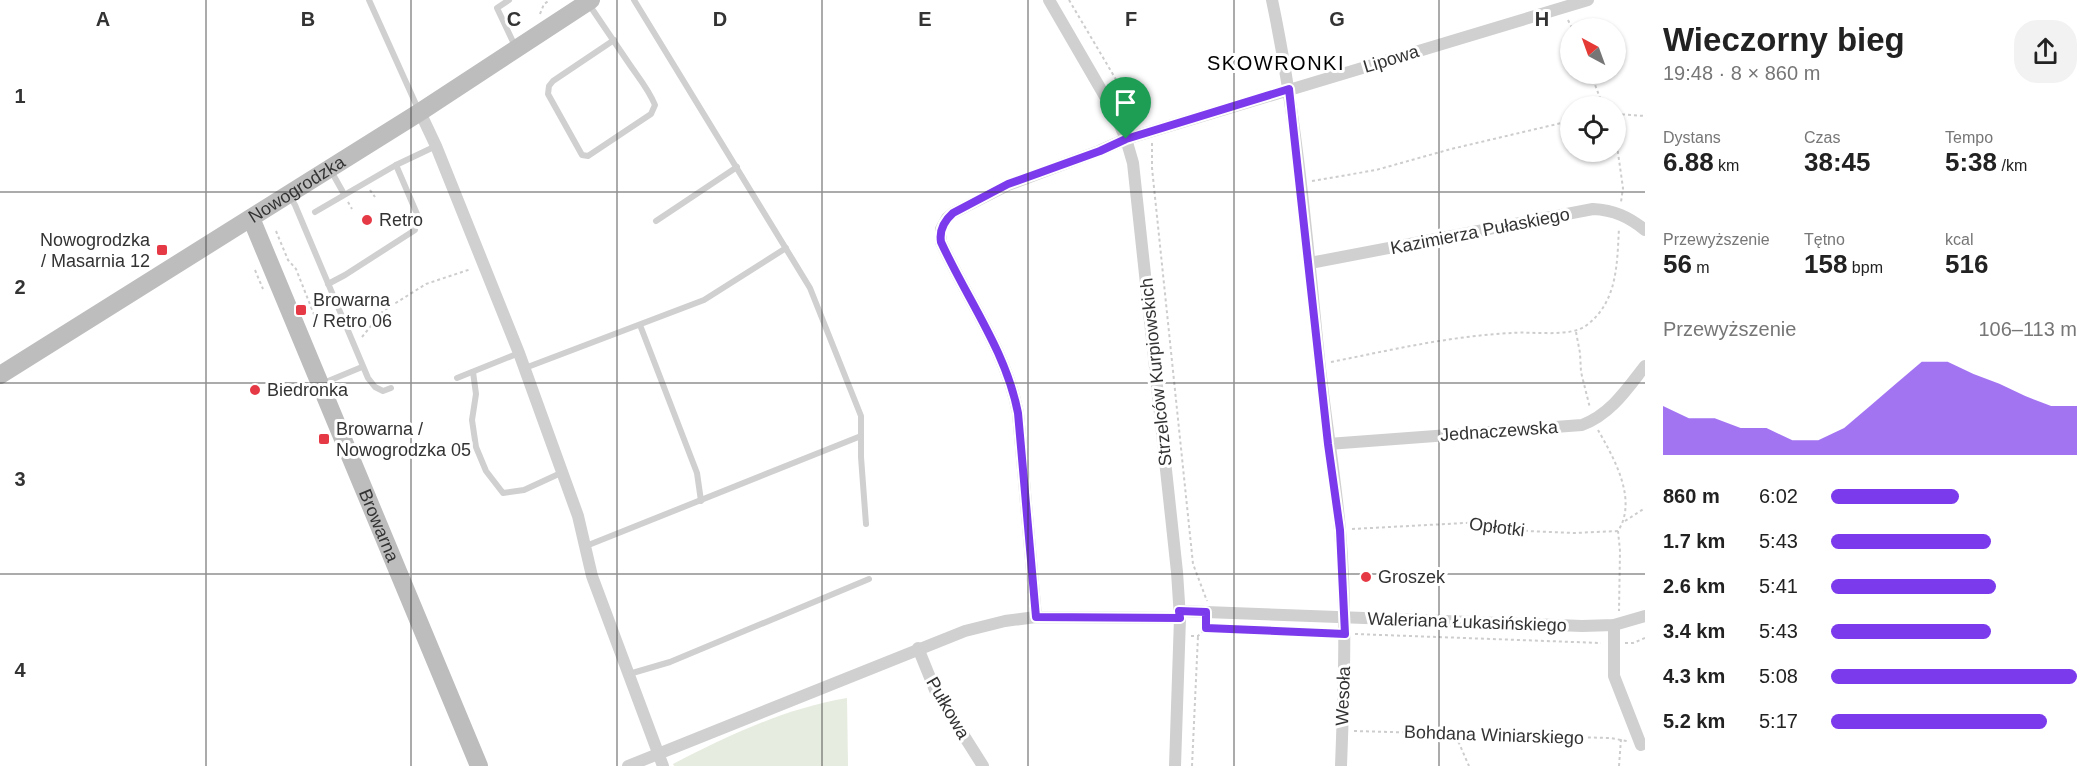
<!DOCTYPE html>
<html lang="pl">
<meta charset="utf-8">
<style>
:root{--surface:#fff;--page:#f2f2f2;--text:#222;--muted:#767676;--accent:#7c3aed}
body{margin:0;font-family:Arial,sans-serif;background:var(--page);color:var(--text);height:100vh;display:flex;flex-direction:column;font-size:22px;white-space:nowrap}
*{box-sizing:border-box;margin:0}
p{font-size:20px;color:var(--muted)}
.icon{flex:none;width:33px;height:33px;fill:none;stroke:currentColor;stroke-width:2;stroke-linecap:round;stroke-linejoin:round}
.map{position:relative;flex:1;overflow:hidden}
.panel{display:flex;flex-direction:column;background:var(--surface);width:450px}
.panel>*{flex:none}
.needle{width:39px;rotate:319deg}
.fabs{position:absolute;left:1560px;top:18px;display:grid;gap:12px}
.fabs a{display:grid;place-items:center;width:66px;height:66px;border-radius:50%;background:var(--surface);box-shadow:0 2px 4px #0004;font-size:30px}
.pin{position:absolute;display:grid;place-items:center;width:51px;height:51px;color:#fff;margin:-62px -26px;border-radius:50% 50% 50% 0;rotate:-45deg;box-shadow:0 0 6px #0007}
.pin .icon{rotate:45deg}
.round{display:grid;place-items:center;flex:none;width:63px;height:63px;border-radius:24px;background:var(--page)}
.head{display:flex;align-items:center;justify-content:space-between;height:102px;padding:0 18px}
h1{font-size:33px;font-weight:800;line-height:45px}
.metrics{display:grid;grid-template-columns:repeat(3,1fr);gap:9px;height:102px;padding:6px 18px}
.metrics div{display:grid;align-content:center}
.metrics b{font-size:26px;font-weight:800}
.metrics small{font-size:16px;font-weight:400}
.metrics p{font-size:16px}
.chart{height:168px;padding:12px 18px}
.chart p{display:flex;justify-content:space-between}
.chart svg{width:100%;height:108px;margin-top:6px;fill:var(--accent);opacity:.7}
ul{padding:0 18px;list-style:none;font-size:20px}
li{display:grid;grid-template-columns:96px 72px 1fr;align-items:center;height:45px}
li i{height:15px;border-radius:8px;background:var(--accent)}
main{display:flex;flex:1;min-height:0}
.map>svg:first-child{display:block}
.green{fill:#e6ecdf}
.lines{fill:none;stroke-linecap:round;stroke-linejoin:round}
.path{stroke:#cdcdcd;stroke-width:2;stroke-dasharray:3 3;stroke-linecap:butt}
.lane{stroke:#d0d0d0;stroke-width:6}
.street{stroke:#d0d0d0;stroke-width:12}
.secondary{stroke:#bdbdbd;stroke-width:18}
.route-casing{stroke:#fff;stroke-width:12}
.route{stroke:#7c3aed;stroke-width:8}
.grid{fill:none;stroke:#333;stroke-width:1.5;stroke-opacity:0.55}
.poi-dot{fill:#e63946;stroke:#fff;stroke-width:2}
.labels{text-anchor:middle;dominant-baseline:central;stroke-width:6;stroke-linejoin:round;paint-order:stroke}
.street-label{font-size:18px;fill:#333;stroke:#fff}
.poi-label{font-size:18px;fill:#333;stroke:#fff;text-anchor:start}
.neighbourhood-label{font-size:20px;letter-spacing:1.5px;fill:#000;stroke:#fff}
.grid-label{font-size:20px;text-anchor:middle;font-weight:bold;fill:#333;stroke:#fff;stroke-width:6;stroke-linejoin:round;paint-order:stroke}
</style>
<main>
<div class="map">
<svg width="1645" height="766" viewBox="0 0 1645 766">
<rect width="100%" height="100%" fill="#fff"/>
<path class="green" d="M847 698 848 766H674L673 764C730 735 783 709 847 698Z"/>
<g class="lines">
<g class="path">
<path d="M1069 0 1124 93 1144 121"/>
<path d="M540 14 544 4 550 0"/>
<path d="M1568 20 1572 28"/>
<path d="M1591 74 1603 106"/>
<path d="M1616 114 1645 116"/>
<path d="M1616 139 1623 188 1621 202"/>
<path d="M1152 143V168L1193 564 1207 601"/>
<path d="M1312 181 1376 170 1451 149 1570 121"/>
<path d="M370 190 375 197"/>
<path d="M348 202 352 209"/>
<path d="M276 231 288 260 296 269 315 317 312 326"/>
<path d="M255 270 263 289"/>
<path d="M1576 332 1580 353 1581 372 1590 408"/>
<path d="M362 337 383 311 426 284 471 269"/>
<path d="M1331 362C1391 350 1450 336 1512 333 1533 331 1570 338 1587 325 1618 301 1617 263 1619 228"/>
<path d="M1598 430C1614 458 1638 500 1618 531L1620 551 1619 611"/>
<path d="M1625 521 1645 508"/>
<path d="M1352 529 1484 522 1528 531 1574 533 1618 531"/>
<path d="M1206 625V628L1332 633"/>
<path d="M1355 634 1601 643"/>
<path d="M1191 636H1198L1206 628"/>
<path d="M1625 643H1633L1645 638"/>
<path d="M1354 731 1610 738 1627 741"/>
<path d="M1448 735 1459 743 1469 766"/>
<path d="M1192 766 1198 636"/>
<path d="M1619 766 1621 739"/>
</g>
<g class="lane">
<path d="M369 0 419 111"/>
<path d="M509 0 497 8 515 46"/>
<path d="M634 0 810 288 861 416V457L866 524"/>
<path d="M588 3C602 24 616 44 630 65 639 78 649 90 655 105L651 114 588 156 582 155 548 94 549 86 553 81 614 40"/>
<path d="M396 165 436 146"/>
<path d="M330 169 344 194"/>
<path d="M289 195 295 205 368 378 375 387 383 391 391 388"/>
<path d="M315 212 396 165 417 214 415 230 345 275 328 284"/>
<path d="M656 221 737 167"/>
<path d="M640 325 697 473 701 501"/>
<path d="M525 368 704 300 786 248"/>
<path d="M473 372 476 394 472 420 476 447 486 471 503 493 524 490 563 472"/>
<path d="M457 378 519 353"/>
<path d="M321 384 362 367"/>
<path d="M586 546 861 436"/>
<path d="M629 674 670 662 869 579"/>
</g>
<g class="street">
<path d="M1049 0 1114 112 1126 139 1133 163 1177 572 1180 618 1175 766"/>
<path d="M1272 0C1297 118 1307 239 1319 359 1325 417 1335 473 1340 530 1347 609 1344 687 1341 766"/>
<path d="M420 112 436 146 519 353 578 516 592 576 663 766"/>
<path d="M1310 263 1593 209C1614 210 1629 217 1645 230"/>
<path d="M1328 444 1582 425C1611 414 1627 389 1645 366"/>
<path d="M1179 611 1582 626 1614 625 1645 616"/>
<path d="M1036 617 1018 413C1006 351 967 299 941 242V229L947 218 953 213 1008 185 1099 151 1126 139 1588 0"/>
<path d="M1614 625V676L1641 745"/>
<path d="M918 648 935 690 983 766"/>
<path d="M628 766 965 631 1005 621 1036 617 1180 618"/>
</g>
<g class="secondary">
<path id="s1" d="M251 218 479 766"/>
<path id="s2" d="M0 375 420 112 591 0"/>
</g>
</g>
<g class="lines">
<g class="route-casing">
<path id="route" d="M1289 89 1328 444 1340 530 1345 634 1206 628V612L1179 611 1180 618 1036 617 1018 413C1006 351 967 299 941 242 939 230 944 221 953 213L1008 184 1100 151 1126 139Z"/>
</g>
<use href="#route" class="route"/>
</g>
<path class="grid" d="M206 0V766M411 0V766M617 0V766M822 0V766M1028 0V766M1234 0V766M1439 0V766M0 192H1645M0 383H1645M0 574H1645"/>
<g class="poi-dot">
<circle cx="367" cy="220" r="6"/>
<rect x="156" y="244" width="12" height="12" rx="3"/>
<rect x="295" y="304" width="12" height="12" rx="3"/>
<circle cx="255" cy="390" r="6"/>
<rect x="318" y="433" width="12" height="12" rx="3"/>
<circle cx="1366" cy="577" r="6"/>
</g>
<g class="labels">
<g class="street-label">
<text transform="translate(1391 59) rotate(-17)">Lipowa</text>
<text stroke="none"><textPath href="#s2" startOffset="350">Nowogrodzka</textPath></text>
<text transform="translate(1480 231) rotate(-11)">Kazimierza Pułaskiego</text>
<text transform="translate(1156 372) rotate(-96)">Strzelców Kurpiowskich</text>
<text transform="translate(1499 431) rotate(-4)">Jednaczewska</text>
<text stroke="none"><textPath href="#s1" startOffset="333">Browarna</textPath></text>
<text transform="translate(1497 527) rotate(7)">Opłotki</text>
<text transform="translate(1467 622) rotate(2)">Waleriana Łukasińskiego</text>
<text transform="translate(1343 696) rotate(-88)">Wesoła</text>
<text transform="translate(948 708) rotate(60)">Pułkowa</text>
<text transform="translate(1494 735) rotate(2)">Bohdana Winiarskiego</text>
</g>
<g class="poi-label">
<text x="379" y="220">Retro</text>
<text x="150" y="240" text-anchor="end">Nowogrodzka<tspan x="150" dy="21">/ Masarnia 12</tspan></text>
<text x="313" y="300">Browarna<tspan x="313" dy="21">/ Retro 06</tspan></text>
<text x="267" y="390">Biedronka</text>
<text x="336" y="429">Browarna /<tspan x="336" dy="21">Nowogrodzka 05</tspan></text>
<text x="1378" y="577">Groszek</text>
</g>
<g class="neighbourhood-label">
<text x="1276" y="63">SKOWRONKI</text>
</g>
</g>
<g class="grid-label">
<text x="103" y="26">A</text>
<text x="308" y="26">B</text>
<text x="514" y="26">C</text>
<text x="720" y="26">D</text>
<text x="925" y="26">E</text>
<text x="1131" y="26">F</text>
<text x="1337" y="26">G</text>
<text x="1542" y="26">H</text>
<text x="20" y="103">1</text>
<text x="20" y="294">2</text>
<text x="20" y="486">3</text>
<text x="20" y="677">4</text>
</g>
</svg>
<div class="fabs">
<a><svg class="needle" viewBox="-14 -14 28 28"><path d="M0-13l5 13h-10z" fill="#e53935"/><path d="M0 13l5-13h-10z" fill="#767676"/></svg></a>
<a><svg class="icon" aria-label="locate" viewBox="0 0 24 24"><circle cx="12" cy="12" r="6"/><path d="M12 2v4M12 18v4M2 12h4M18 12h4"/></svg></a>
</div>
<div class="pin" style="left:1126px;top:139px;background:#1e9e55"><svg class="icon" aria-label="arrive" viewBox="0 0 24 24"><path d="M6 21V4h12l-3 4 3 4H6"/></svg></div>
</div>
<section class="panel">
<div class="head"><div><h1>Wieczorny bieg</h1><p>19:48 · 8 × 860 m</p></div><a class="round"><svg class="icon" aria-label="share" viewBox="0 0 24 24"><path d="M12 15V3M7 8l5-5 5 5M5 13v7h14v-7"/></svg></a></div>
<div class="metrics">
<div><p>Dystans</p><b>6.88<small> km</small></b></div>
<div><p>Czas</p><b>38:45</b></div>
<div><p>Tempo</p><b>5:38<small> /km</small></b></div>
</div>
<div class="metrics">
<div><p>Przewyższenie</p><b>56<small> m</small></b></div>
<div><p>Tętno</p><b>158<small> bpm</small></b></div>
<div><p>kcal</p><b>516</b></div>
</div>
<div class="chart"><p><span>Przewyższenie</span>106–113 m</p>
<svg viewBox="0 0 160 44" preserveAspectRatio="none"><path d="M0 44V24L10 29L20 29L30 33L40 33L50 38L60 38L70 33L80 24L90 15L100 6L110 6L120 11L130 15L140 20L150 24L160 24V44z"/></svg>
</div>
<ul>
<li><b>860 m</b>6:02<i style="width:52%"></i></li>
<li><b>1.7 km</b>5:43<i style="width:65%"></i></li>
<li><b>2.6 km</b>5:41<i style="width:67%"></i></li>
<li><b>3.4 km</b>5:43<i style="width:65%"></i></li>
<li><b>4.3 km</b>5:08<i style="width:100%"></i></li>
<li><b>5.2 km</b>5:17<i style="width:88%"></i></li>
</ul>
</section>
</main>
